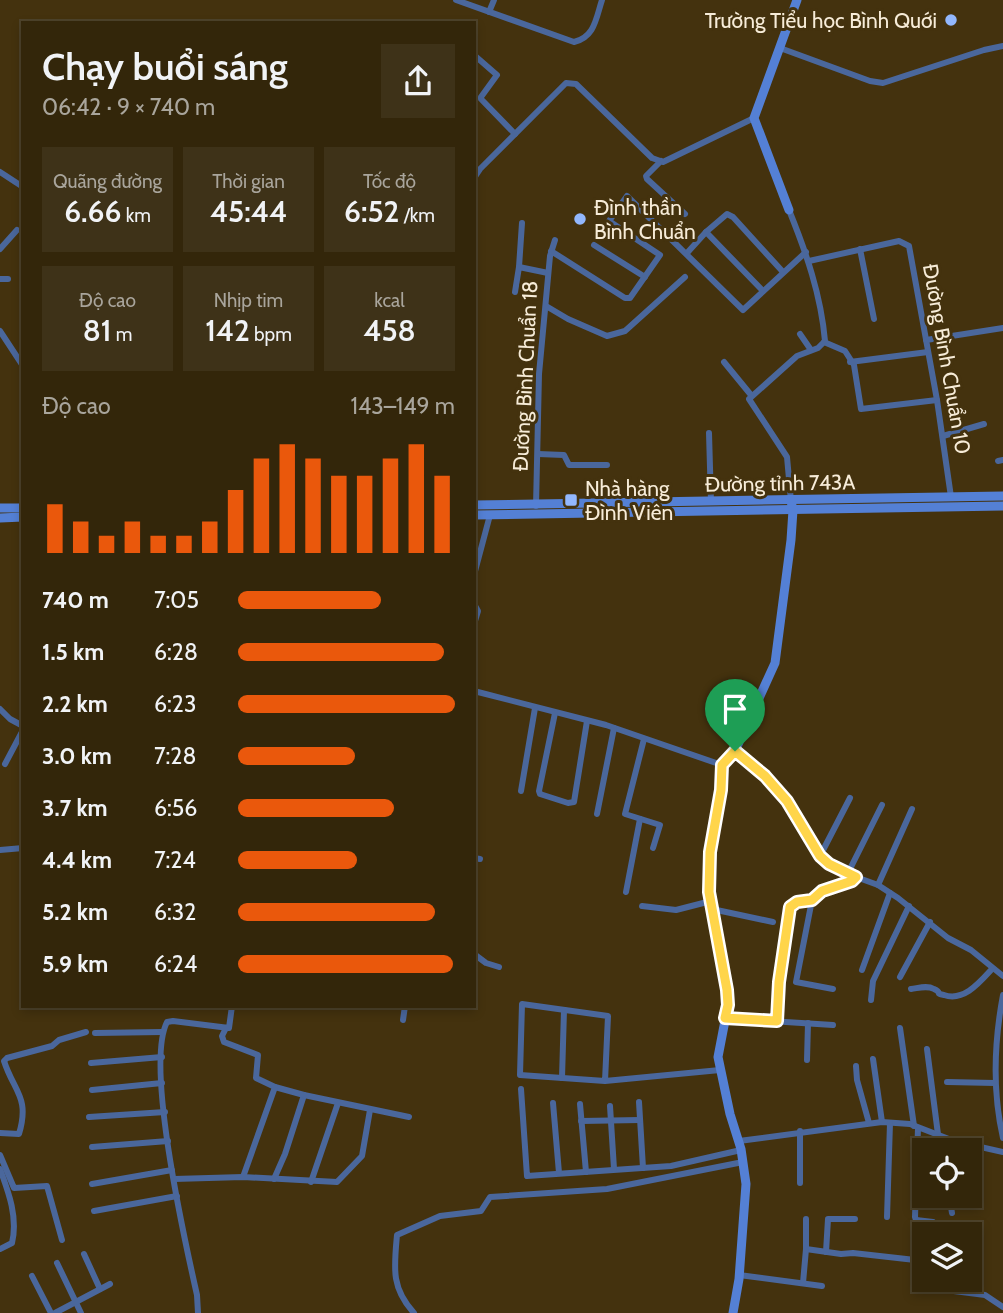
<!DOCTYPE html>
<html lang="vi">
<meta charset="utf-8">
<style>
:root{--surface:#33260a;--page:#3e3218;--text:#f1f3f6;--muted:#a9a59c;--line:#4e432b;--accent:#ea580c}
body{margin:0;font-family:Cabin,sans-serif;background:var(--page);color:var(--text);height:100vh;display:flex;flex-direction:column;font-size:26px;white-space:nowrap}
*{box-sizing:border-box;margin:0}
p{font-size:23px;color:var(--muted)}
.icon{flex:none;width:38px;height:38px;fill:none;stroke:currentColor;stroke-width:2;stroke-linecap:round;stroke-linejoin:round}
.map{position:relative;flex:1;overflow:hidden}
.drawer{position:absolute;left:21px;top:21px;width:455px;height:987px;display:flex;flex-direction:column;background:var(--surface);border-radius:0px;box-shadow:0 4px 10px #0003,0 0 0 2px var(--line)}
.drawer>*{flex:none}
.controls{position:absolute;left:912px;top:1138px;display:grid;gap:14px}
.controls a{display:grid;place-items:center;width:70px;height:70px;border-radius:0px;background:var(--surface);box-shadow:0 4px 10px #0003,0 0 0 2px var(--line);font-size:35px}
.pin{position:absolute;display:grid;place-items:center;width:60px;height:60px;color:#fff;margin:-72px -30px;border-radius:50% 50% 50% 0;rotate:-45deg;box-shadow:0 0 7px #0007}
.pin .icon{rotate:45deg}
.round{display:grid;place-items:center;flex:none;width:74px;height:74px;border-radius:0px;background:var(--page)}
.head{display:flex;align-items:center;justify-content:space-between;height:119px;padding:0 21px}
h1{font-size:38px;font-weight:600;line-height:52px}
.figures{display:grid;grid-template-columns:repeat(3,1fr);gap:10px;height:119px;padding:7px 21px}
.figures div{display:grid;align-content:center;border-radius:0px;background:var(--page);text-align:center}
.figures b{font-size:30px;font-weight:600}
.figures small{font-size:19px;font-weight:400}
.figures p{font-size:19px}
.chart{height:196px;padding:14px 21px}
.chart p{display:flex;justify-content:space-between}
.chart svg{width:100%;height:126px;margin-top:7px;stroke:var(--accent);stroke-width:6}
ul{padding:0 21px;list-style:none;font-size:23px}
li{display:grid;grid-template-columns:112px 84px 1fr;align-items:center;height:52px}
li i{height:18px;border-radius:9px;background:var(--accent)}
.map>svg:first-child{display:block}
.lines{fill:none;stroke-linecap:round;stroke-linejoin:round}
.street{stroke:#4a679c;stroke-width:6}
.secondary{stroke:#5480d5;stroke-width:9}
.route-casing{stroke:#fff;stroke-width:14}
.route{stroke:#ffd54a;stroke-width:9}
.poi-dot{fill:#92b7fd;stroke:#44320e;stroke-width:2.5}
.labels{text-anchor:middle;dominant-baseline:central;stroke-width:6;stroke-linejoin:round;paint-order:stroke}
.poi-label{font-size:21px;fill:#f7ecd8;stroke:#44320e;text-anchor:start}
.street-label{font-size:21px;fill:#f7ecd8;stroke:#44320e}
</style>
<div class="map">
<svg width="1003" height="1313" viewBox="0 0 1003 1313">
<rect width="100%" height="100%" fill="#44320e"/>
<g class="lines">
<g class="street">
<path d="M456 0 574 42C595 37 596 18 602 0"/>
<path d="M489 12 494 0"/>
<path d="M780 48 870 81 883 83 984 50 1003 46"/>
<path d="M474 55 497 75 481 97V99L515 134"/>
<path d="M661 161 646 176 647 179 685 214"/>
<path d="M0 172 23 187"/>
<path d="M474 178 480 169 566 83 576 84 652 158 663 162 754 118"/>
<path d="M789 210C806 252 821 295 825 341L818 348 797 356 749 399 787 457 791 501"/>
<path d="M706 232 763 291"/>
<path d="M594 245 645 277"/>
<path d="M0 249 17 230"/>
<path d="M860 249 874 319"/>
<path d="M551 251 625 298H630L660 255 609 221 627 196 743 310 806 252"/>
<path d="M687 253 706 232 727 214 733 217 783 272"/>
<path d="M809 261 899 241 909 246 937 400 951 497"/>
<path d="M519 267 522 223"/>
<path d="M0 279H8"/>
<path d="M515 292 519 267 548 273"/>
<path d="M546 306 568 319 607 336 625 331 685 277"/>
<path d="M0 331 23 366"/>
<path d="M800 334 811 350"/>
<path d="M926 340 1003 328"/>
<path d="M824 342 845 351 854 365 861 409 937 400"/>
<path d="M724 362 751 395"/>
<path d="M850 362 928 352"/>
<path d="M709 433 711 502"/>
<path d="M943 436 984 424"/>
<path d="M538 454 564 455 569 465H607"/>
<path d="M998 461 1003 460"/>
<path d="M536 506 539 374 550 256 555 240"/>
<path d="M474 575 490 515"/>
<path d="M474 604 478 611 474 624"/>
<path d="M474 691 606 725 722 765"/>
<path d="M0 709 10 719 23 726"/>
<path d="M555 713 539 791 540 794 568 803 574 802 587 721"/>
<path d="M474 733H475"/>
<path d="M644 739 625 814 660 825 653 848"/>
<path d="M735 751 765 776 787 801 823 859 856 877 878 885 898 898 948 938 971 950 1003 976"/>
<path d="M5 764 23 730"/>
<path d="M521 791 535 708"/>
<path d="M597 814 614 728"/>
<path d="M0 850 23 848"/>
<path d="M820 856 850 798"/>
<path d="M474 858 480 859"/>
<path d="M848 873 882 805"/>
<path d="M878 885 912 809"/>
<path d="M626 892 640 819"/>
<path d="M642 906 676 910 711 901"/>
<path d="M712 909 773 922"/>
<path d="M474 954 486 963 499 967"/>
<path d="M862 970 890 893"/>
<path d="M900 977 930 922"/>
<path d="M833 989 796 982 812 900C825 886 846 888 856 877"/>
<path d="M911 989C919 988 927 985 934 989 943 993 934 993 944 995 964 1002 980 982 992 969"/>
<path d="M1003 995C994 1043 992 1090 1003 1138"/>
<path d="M871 1000 873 981 909 906"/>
<path d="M725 1018 833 1025"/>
<path d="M403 1020 405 1006"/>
<path d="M777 1021 779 982 790 907 797 902 812 900"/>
<path d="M226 1028 222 1036 224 1042 258 1055 256 1078 275 1087 304 1095 285 1154 274 1179"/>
<path d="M900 1028 914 1126"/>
<path d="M95 1033 162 1032"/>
<path d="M927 1049 940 1150"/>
<path d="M873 1059 882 1122"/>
<path d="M807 1060 808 1023"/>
<path d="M91 1063 162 1057"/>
<path d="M856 1066 857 1080 869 1123"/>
<path d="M562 1078 564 1010"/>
<path d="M605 1081 608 1016 522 1004 520 1075 605 1081 720 1070"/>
<path d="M947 1082 995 1083"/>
<path d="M521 1089 527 1176 671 1166 741 1150"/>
<path d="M92 1090 162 1083"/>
<path d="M304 1095 409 1117"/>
<path d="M639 1102 643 1168"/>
<path d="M553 1103 559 1173"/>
<path d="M580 1104 586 1172"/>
<path d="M610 1106 614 1169"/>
<path d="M89 1117 165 1112"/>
<path d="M581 1121 640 1120"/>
<path d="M918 1128 915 1217 916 1220 933 1222V1234"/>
<path d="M800 1131V1183"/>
<path d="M0 1133 19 1134C30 1097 14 1092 4 1061L7 1058 52 1046 59 1040 86 1032"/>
<path d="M739 1141 882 1122 910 1124 954 1141 1003 1152"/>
<path d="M92 1147 168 1141"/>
<path d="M0 1155 14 1188 47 1186 62 1240"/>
<path d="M0 1169C9 1193 18 1218 12 1243L0 1249"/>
<path d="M243 1177 275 1087"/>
<path d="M174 1179 243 1177 337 1182 362 1156 370 1110"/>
<path d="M311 1182 338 1103"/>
<path d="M92 1184 172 1170"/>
<path d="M949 1195 952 1213"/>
<path d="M94 1211 177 1196"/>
<path d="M887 1217 890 1123"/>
<path d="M806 1249 841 1254 853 1253 924 1261"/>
<path d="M826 1252 828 1219H855"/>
<path d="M84 1254 100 1289"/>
<path d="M57 1263 81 1313"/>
<path d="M739 1275 822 1286"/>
<path d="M32 1276 51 1313"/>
<path d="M946 1279V1290L985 1295 1003 1307"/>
<path d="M803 1283 806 1249V1219"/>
<path d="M55 1313 110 1284"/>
<path d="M198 1313 197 1295C185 1242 145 1065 167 1022L173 1021 229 1028 232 1006"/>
<path d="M414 1313C391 1288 394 1268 397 1235L440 1216 481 1211 490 1197 607 1189 743 1162"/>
</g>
<g class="secondary">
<path d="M789 210 754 118 797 0"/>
<path d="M474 505 1003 496"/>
<path d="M0 508H23"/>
<path d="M474 515 1003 506"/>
<path d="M0 518 23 517"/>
<path d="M733 1313 739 1279 746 1184 741 1149 730 1114 718 1057 728 1005 709 892 710 852 721 790 722 765 735 751 775 663 791 540 793 510 791 501"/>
</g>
</g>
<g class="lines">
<g class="route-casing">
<path id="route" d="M735 751 765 776 787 801 820 856 829 864 856 877 852 881 822 891 812 900 797 902 790 907 779 982 777 1021 725 1018 728 1005 727 990 709 892 710 852 721 790 722 765Z"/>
</g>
<use href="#route" class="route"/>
</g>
<g class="poi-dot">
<circle cx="951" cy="20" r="7"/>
<circle cx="580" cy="219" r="7"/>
<rect x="564" y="493" width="14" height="14" rx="3.5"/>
</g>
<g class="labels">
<g class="poi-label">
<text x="937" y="20" text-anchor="end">Trường Tiểu học Bình Quới</text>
<text x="594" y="207">Đình thần<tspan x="594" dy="24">Bình Chuẩn</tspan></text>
<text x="585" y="488">Nhà hàng<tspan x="585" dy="24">Đình Viên</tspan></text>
</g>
<g class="street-label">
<text transform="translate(947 359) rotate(80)">Đường Bình Chuẩn 10</text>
<text transform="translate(525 376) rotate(-87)">Đường Bình Chuẩn 18</text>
<text transform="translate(780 483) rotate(-1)">Đường tỉnh 743A</text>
</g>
</g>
</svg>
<div class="controls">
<a><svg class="icon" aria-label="locate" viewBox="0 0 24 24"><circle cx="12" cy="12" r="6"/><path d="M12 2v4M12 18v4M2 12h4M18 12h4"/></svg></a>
<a><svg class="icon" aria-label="layers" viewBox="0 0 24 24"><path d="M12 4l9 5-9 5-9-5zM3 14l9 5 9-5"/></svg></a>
</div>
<div class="pin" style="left:735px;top:751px;background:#1e9e55"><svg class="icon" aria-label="arrive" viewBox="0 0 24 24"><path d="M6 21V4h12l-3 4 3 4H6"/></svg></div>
<section class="drawer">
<div class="head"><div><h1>Chạy buổi sáng</h1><p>06:42 · 9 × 740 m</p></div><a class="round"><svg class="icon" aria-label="share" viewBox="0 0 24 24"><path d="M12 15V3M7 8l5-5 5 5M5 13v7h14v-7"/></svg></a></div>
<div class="figures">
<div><p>Quãng đường</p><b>6.66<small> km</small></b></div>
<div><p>Thời gian</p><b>45:44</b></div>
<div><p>Tốc độ</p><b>6:52<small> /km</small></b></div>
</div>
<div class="figures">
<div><p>Độ cao</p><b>81<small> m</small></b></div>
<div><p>Nhịp tim</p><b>142<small> bpm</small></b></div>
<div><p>kcal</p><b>458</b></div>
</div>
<div class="chart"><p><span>Độ cao</span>143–149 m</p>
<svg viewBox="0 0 160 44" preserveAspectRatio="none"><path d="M5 44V27M15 44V33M25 44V38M35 44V33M45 44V38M55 44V38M65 44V33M75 44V22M85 44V11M95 44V6M105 44V11M115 44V17M125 44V17M135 44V11M145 44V6M155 44V17"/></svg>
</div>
<ul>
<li><b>740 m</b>7:05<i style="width:66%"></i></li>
<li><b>1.5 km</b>6:28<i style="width:95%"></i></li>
<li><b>2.2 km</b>6:23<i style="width:100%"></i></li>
<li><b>3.0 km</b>7:28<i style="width:54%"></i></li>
<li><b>3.7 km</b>6:56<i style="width:72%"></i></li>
<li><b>4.4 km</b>7:24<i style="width:55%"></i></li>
<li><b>5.2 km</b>6:32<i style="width:91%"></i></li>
<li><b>5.9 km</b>6:24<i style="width:99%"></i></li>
</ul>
</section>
</div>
